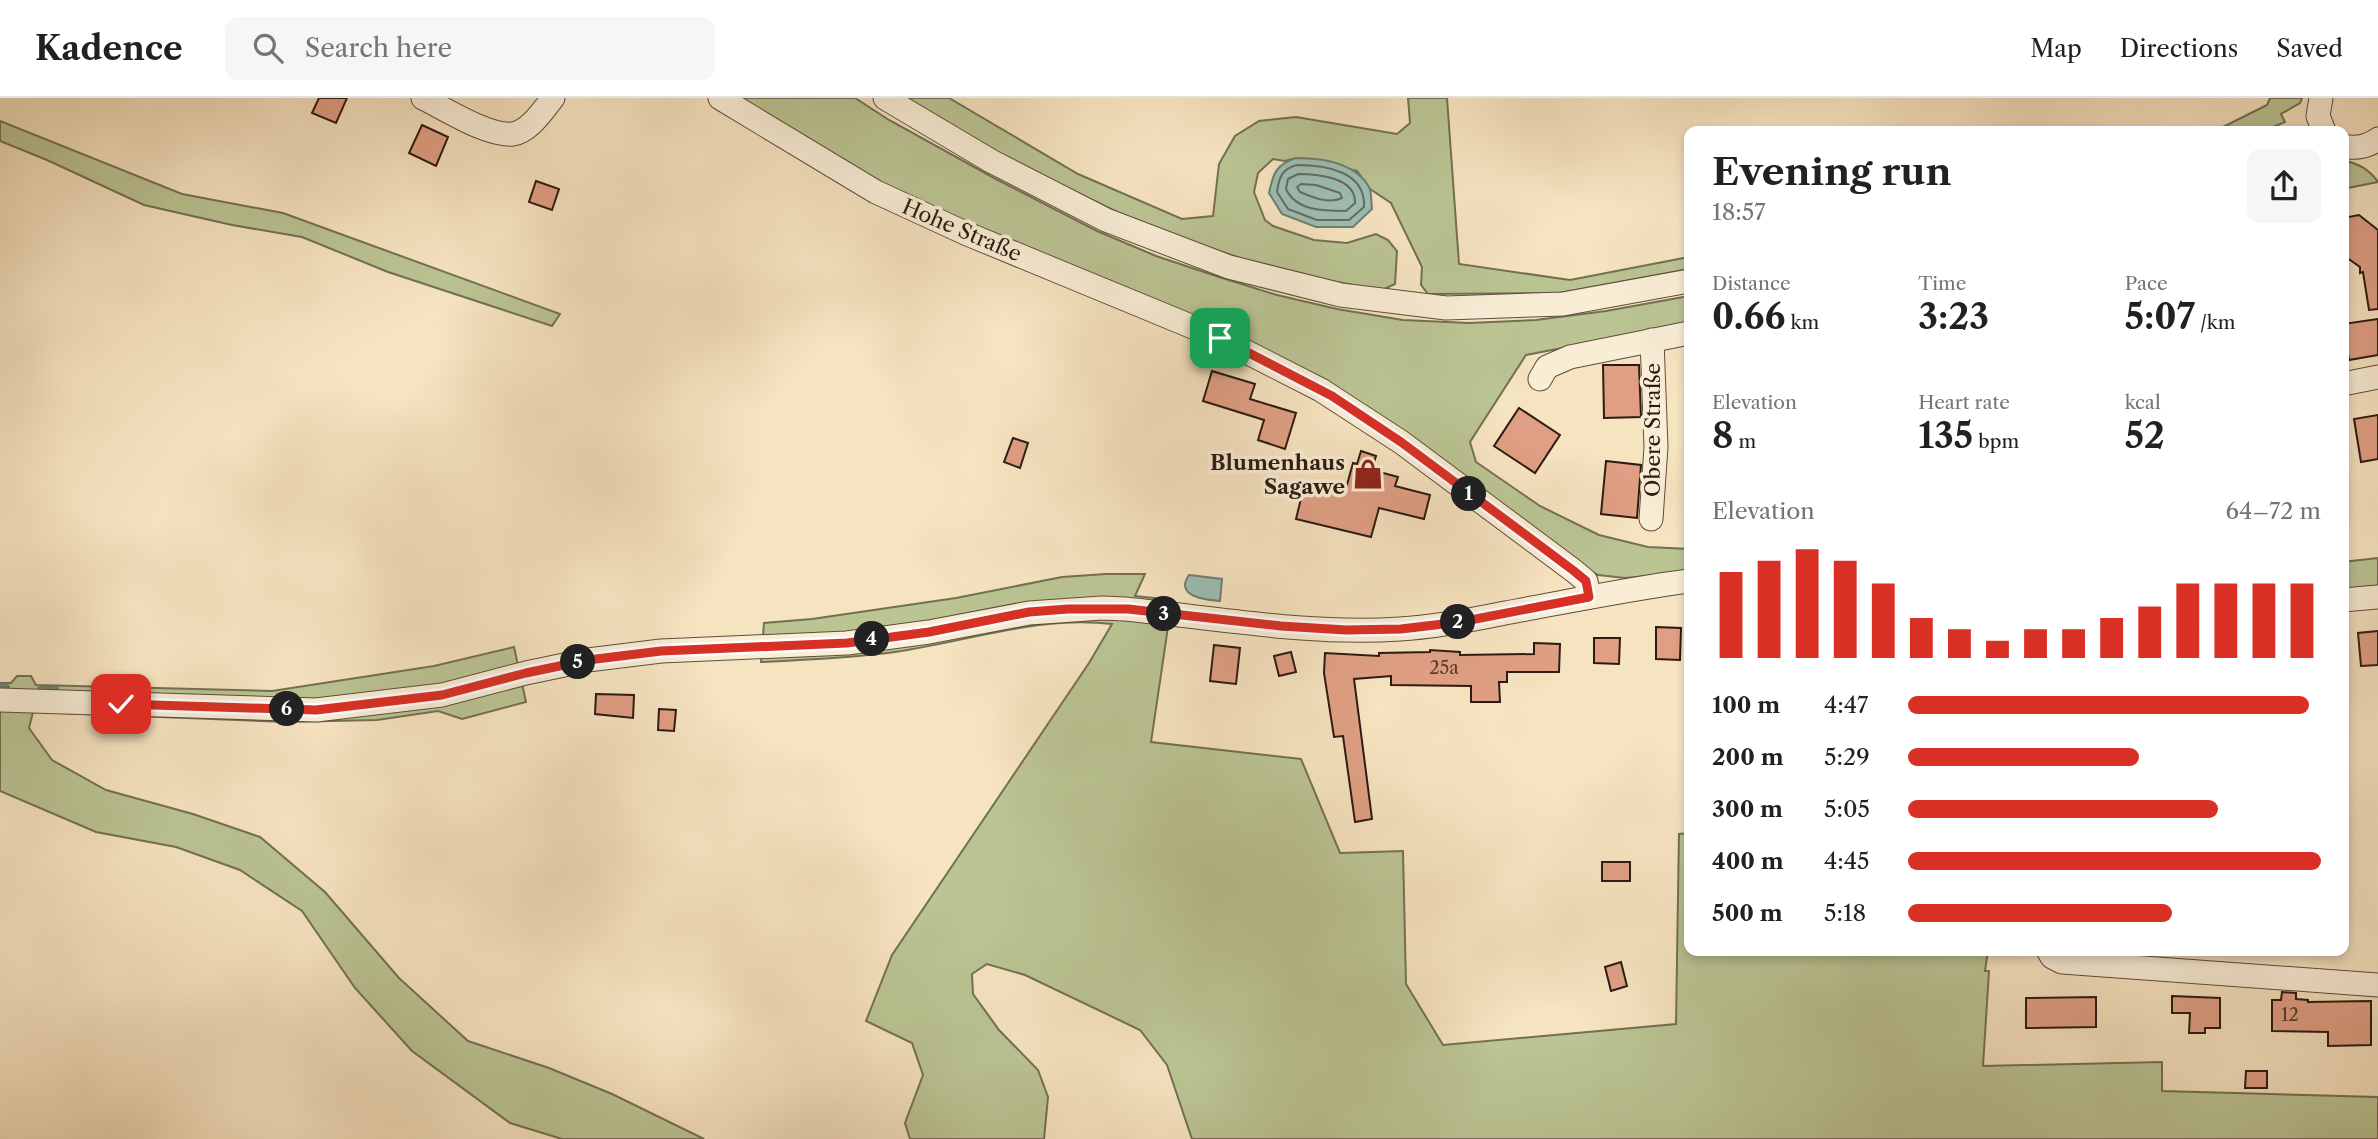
<!DOCTYPE html>
<meta charset="utf-8">
<style>
:root{--surface:#fff;--page:#f6f6f6;--text:#202124;--muted:#757577;--line:#e0e0e0;--accent:#d93025}
body{margin:0;font-family:"Libre Caslon Text",serif;background:var(--page);color:var(--text);height:100vh;display:flex;flex-direction:column;font-size:26px;white-space:nowrap}
*{box-sizing:border-box;margin:0}
p{font-size:23px;color:var(--muted)}
.icon{flex:none;width:38px;height:38px;fill:none;stroke:currentColor;stroke-width:2;stroke-linecap:round;stroke-linejoin:round}
.map{position:relative;flex:1;overflow:hidden}
.sheet{position:absolute;left:1684px;top:28px;width:665px;height:830px;display:flex;flex-direction:column;background:var(--surface);border-radius:14px;box-shadow:0 4px 10px #0003}
.sheet>*{flex:none}
.pin{position:absolute;display:grid;place-items:center;width:60px;height:60px;color:#fff;margin:-30px;border-radius:14px;box-shadow:0 4px 10px #0006}
.km{position:absolute;width:35px;height:35px;margin:-18px;border-radius:50%;background:#222;color:#fff;font-size:19px;line-height:35px;text-align:center}
.round{display:grid;place-items:center;flex:none;width:74px;height:74px;border-radius:14px;background:var(--page)}
.summary{display:flex;align-items:center;justify-content:space-between;height:119px;padding:0 28px}
h1{font-size:38px;font-weight:800;line-height:52px}
.metrics{display:grid;grid-template-columns:repeat(3,1fr);gap:10px;height:119px;padding:7px 28px}
.metrics div{display:grid;align-content:center}
.metrics b{font-size:35px;font-weight:800}
.metrics small{font-size:19px;font-weight:400}
.metrics p{font-size:19px}
.chart{height:196px;padding:14px 28px}
.chart p{display:flex;justify-content:space-between}
.chart svg{width:100%;height:126px;margin-top:7px;stroke:var(--accent);stroke-width:6}
ul{padding:0 28px;list-style:none;font-size:23px}
li{display:grid;grid-template-columns:112px 84px 1fr;align-items:center;height:52px}
li i{height:18px;border-radius:9px;background:var(--accent)}
header{display:flex;align-items:center;gap:42px;box-sizing:border-box;height:98px;padding:0 35px;background:var(--surface);border-bottom:2px solid var(--line)}
header strong{font-size:33px}
nav{display:flex;gap:38px;margin-inline-start:auto;font-size:24px}
.search{width:490px;height:63px;background:var(--page);display:flex;align-items:center;gap:18px;box-sizing:border-box;padding:0 24px;border-radius:14px;color:var(--muted);font-size:26px}
.map>svg:first-child{display:block}
.green{fill:#bbc493;stroke:#737052;stroke-width:2}
.water{fill:#9dbeb3;stroke:#6f7d73;stroke-width:2}
.lines{fill:none;stroke-linecap:round;stroke-linejoin:round}
.shore{stroke:#646c62;stroke-width:2}
.stream{stroke:#6f7d73;stroke-width:6}
.building{fill:#e09f84;stroke:#2b1b12;stroke-width:2}
.minor-casing{stroke:#5e4d3e;stroke-width:25}
.minor{stroke:#f9edd6;stroke-width:23}
.route-casing{stroke:#fff;stroke-width:14}
.route{stroke:#d93025;stroke-width:9}
.labels{text-anchor:middle;dominant-baseline:central;stroke-width:7;stroke-linejoin:round;paint-order:stroke}
.number-label{font-size:18px;fill:#583c2e}
.street-label{font-size:21px;fill:#2b1b12;stroke:#f9edd6}
.poi-label{font-size:21px;font-weight:bold;fill:#2b1b12;stroke:#f9edd6;text-anchor:end}
</style>
<header>
<strong>Kadence</strong>
<div class="search"><svg class="icon" aria-label="search" viewBox="0 0 24 24"><circle cx="10" cy="10" r="6"/><path d="M15 15l6 6"/></svg>Search here</div>
<nav><a>Map</a><a>Directions</a><a>Saved</a></nav>
</header>
<div class="map">
<svg width="2378" height="1041" viewBox="0 0 2378 1041">
<rect width="100%" height="100%" fill="#f6e3c0"/>
<filter id="stains"><feTurbulence type="fractalNoise" baseFrequency=".00286" numOctaves="4"/><feColorMatrix values="0 0 0 0 .2 0 0 0 0 .09 0 0 0 0 .02 0 0 0 .5 -.17"/></filter>
<radialGradient id="worn" r=".72"><stop offset=".6" stop-color="#630" stop-opacity="0"/><stop offset="1" stop-color="#630" stop-opacity=".3"/></radialGradient>
<g class="green">
<path d="M739 0H855L889 22 994 80 1097 133 1156 158 1219 179 1277 197 1337 211 1403 222 1469 225 1536 222 1606 213 1689 198V226L1526 257 1470 344 1476 364 1540 408 1599 437 1648 449 1689 451V474L1625 480 1598 477 1564 460 1401 337 881 87Z"/>
<path d="M906 0H949L1078 76 1182 121 1213 118 1219 66 1235 38 1259 23 1296 19 1397 36 1410 25 1408 0H1447L1459 166 1570 182 1689 159V171L1559 195 1428 196 1421 187 1422 169 1391 105 1370 91 1357 73 1296 60 1285 63 1273 61 1258 75 1254 94 1265 122 1273 128 1314 142 1347 145 1376 136 1388 142 1397 153 1395 186 1382 192 1325 182 1261 167 1181 140 1119 115 1005 59Z"/>
<path d="M2270 0H2302L2300 5 2281 16 2285 24 2264 33H2215L2267 7Z"/>
<path d="M0 23 182 96 283 115 560 216 552 228 388 174 302 139 232 127 144 107 47 62 0 43Z"/>
<path d="M2343 62C2359 66 2369 71 2378 84L2343 91Z"/>
<path d="M2378 460V488L2343 491V464Z"/>
<path d="M1106 476H1145L1135 498 1172 502 1151 644 1301 661 1340 755 1403 753 1406 886 1443 947 1676 926 1679 736 1689 735V852H1988L1985 873H1989L1983 968 2162 964V993L2378 999V1041H1192L1167 967 1140 932 1025 877 987 866 972 876 973 896 999 932 1038 972 1048 999 1044 1041H910L905 1025 923 977 912 945 866 923 892 857 1089 565 1112 526C1039 517 966 544 895 554 851 560 806 562 761 564L764 525 812 521 956 500 1062 479Z"/>
<path d="M514 549 526 604 462 621 438 613 377 622 286 624 33 614 29 630 52 662 106 692 193 716 260 739 325 794 399 880 468 943 549 970 612 996 704 1041H562L510 1025 412 953 355 890 302 813 240 772 176 749 96 734 0 693V585H11L17 578H31L36 587 272 593 434 568Z"/>
</g>
<g class="water">
<path d="M1296 60C1322 60 1355 64 1369 89 1372 95 1371 104 1372 111L1353 129H1316L1282 116 1269 95C1273 76 1276 66 1296 60Z"/>
<path d="M1189 477 1222 481 1220 503C1205 502 1174 498 1189 477Z"/>
</g>
<g class="lines">
<g class="shore">
<path d="M1297 67C1325 67 1366 73 1364 109L1349 122H1317L1288 111 1277 94C1279 79 1282 71 1297 67Z"/>
<path d="M1298 76C1317 76 1356 79 1355 105L1346 113C1324 113 1296 113 1286 91L1288 81Z"/>
<path d="M1301 86 1316 87 1340 95 1342 100C1329 106 1314 100 1300 94L1297 89Z"/>
</g>
<g class="stream">
<path d="M0 588 7 589"/>
<path d="M40 591H56"/>
</g>
</g>
<g class="building">
<path d="M319 0H347L336 25 312 15Z"/>
<path d="M422 27 448 39 436 68 409 55Z"/>
<path d="M536 83 559 91 552 112 529 104Z"/>
<path d="M2359 117 2378 132V211L2369 212 2363 174 2360 175V169L2343 157V120Z"/>
<path d="M2378 221V257L2349 262 2343 226Z"/>
<path d="M1603 267H1639L1641 319 1604 320Z"/>
<path d="M1212 273 1255 286 1250 301 1296 315 1285 351 1258 342 1264 322 1203 303Z"/>
<path d="M1519 310 1560 337 1535 375 1494 348Z"/>
<path d="M2378 317V361L2361 364 2354 321Z"/>
<path d="M1013 340 1028 345 1020 370 1004 364Z"/>
<path d="M1361 353 1376 358 1372 372 1398 379 1395 388 1430 397 1424 421 1379 410 1371 439 1296 421 1305 384 1345 394 1353 365 1357 366Z"/>
<path d="M1606 363 1641 367 1637 420 1601 416Z"/>
<path d="M1656 529 1681 530 1680 562 1656 561Z"/>
<path d="M2378 533V567L2361 568 2358 535Z"/>
<path d="M1594 540H1620L1619 566 1594 565Z"/>
<path d="M1534 545 1560 546 1559 574H1507V584H1499L1500 604H1471V588L1391 587V578L1354 581 1372 721 1355 724 1343 638 1334 639 1324 575 1325 555 1379 558V555L1430 554V552L1460 554V557L1534 556Z"/>
<path d="M1214 547 1240 550 1236 586 1210 583Z"/>
<path d="M1291 554 1296 574 1279 578 1274 558Z"/>
<path d="M596 596 634 597 633 620 595 616Z"/>
<path d="M659 611 676 612 674 633 658 632Z"/>
<rect x="1602" y="764" width="28" height="19"/>
<path d="M1621 864 1627 888 1611 893 1605 869Z"/>
<path d="M2282 894 2296 895V901L2308 902V904L2371 903V947L2328 948V934L2272 933V902H2281Z"/>
<path d="M2172 898 2220 900V930H2205V935H2189L2190 915H2172Z"/>
<path d="M2096 899V929L2026 930V900Z"/>
<path d="M2246 973H2267V990H2245Z"/>
</g>
<g class="lines">
<g class="minor-casing">
<g id="minor">
<path d="M423 0C445 11 489 39 513 36 530 33 543 12 553 0"/>
<path d="M720 0 876 94 965 135 1217 239 1321 292 1401 344 1574 473 1586 483 1589 499"/>
<path d="M885 0 991 63 1106 122 1229 169 1341 197 1446 210 1563 206 1689 183"/>
<path d="M2321 0 2318 18 2324 33"/>
<path d="M2343 48C2356 51 2367 49 2378 41"/>
<path d="M1540 281 1547 269 1570 259 1689 235"/>
<path d="M2343 286 2378 279"/>
<path d="M1651 421 1656 349 1652 242"/>
<path d="M2343 502 2378 499"/>
<path d="M0 602 316 612 442 597 526 575 588 562 661 553 847 545 929 534 1029 515 1102 510 1125 511C1216 520 1308 537 1400 531 1435 529 1471 522 1505 515 1566 504 1627 491 1689 483"/>
<path d="M2048 852 2052 859 2062 864 2378 887"/>
</g>
</g>
<use href="#minor" class="minor"/>
</g>
<g class="lines">
<g class="route-casing">
<path id="route" d="M121 606 316 612 442 597 526 575 588 562 661 553 847 545 929 534 1029 514 1068 511H1128L1281 528 1346 532 1401 531 1460 524 1589 499 1586 483 1574 473 1401 344 1332 298 1220 240"/>
</g>
<use href="#route" class="route"/>
</g>
<defs>
<g id="shop-bare" transform="scale(2.415)"><path d="M-5-2.5h2.3a2.7 3.5 0 0 1 5.4 0H5L5.5 6h-11ZM-1.5-2.5h3a1.5 2.3 0 0 0-3 0Z" fill="#8f2418" stroke="#f9edd6" stroke-width="2.5" paint-order="stroke"/></g>
</defs>
<g fill-rule="evenodd">
<use href="#shop-bare" x="1368" y="376"/>
</g>
<g class="labels">
<g class="number-label">
<text x="1444" y="570">25a</text>
<text x="2290" y="917">12</text>
</g>
<g class="street-label">
<text transform="translate(962 132) rotate(23)">Hohe Straße</text>
<text transform="translate(1652 332) rotate(-90)">Obere Straße</text>
</g>
<g class="poi-label">
<text x="1345" y="364">Blumenhaus<tspan x="1345" dy="24">Sagawe</tspan></text>
</g>
</g>
<rect width="100%" height="100%" filter="url(#stains)"/>
<rect width="100%" height="100%" fill="url(#worn)"/>
</svg>
<div class="pin" style="left:1220px;top:240px;background:#1e9e55"><svg class="icon" aria-label="arrive" viewBox="0 0 24 24"><path d="M6 21V4h12l-3 4 3 4H6"/></svg></div>
<div class="pin" style="left:121px;top:606px;background:#d93025"><svg class="icon" aria-label="check" viewBox="0 0 24 24"><path d="M5 12l5 5 9-10"/></svg></div>
<b class="km" style="left:1469px;top:396px">1</b>
<b class="km" style="left:1458px;top:524px">2</b>
<b class="km" style="left:1164px;top:516px">3</b>
<b class="km" style="left:872px;top:541px">4</b>
<b class="km" style="left:578px;top:564px">5</b>
<b class="km" style="left:287px;top:611px">6</b>
<section class="sheet">
<div class="summary"><div><h1>Evening run</h1><p>18:57</p></div><a class="round"><svg class="icon" aria-label="share" viewBox="0 0 24 24"><path d="M12 15V3M7 8l5-5 5 5M5 13v7h14v-7"/></svg></a></div>
<div class="metrics">
<div><p>Distance</p><b>0.66<small> km</small></b></div>
<div><p>Time</p><b>3:23</b></div>
<div><p>Pace</p><b>5:07<small> /km</small></b></div>
</div>
<div class="metrics">
<div><p>Elevation</p><b>8<small> m</small></b></div>
<div><p>Heart rate</p><b>135<small> bpm</small></b></div>
<div><p>kcal</p><b>52</b></div>
</div>
<div class="chart"><p><span>Elevation</span>64–72 m</p>
<svg viewBox="0 0 160 44" preserveAspectRatio="none"><path d="M5 44V14M15 44V10M25 44V6M35 44V10M45 44V18M55 44V30M65 44V34M75 44V38M85 44V34M95 44V34M105 44V30M115 44V26M125 44V18M135 44V18M145 44V18M155 44V18"/></svg>
</div>
<ul>
<li><b>100 m</b>4:47<i style="width:97%"></i></li>
<li><b>200 m</b>5:29<i style="width:56%"></i></li>
<li><b>300 m</b>5:05<i style="width:75%"></i></li>
<li><b>400 m</b>4:45<i style="width:100%"></i></li>
<li><b>500 m</b>5:18<i style="width:64%"></i></li>
</ul>
</section>
</div>
